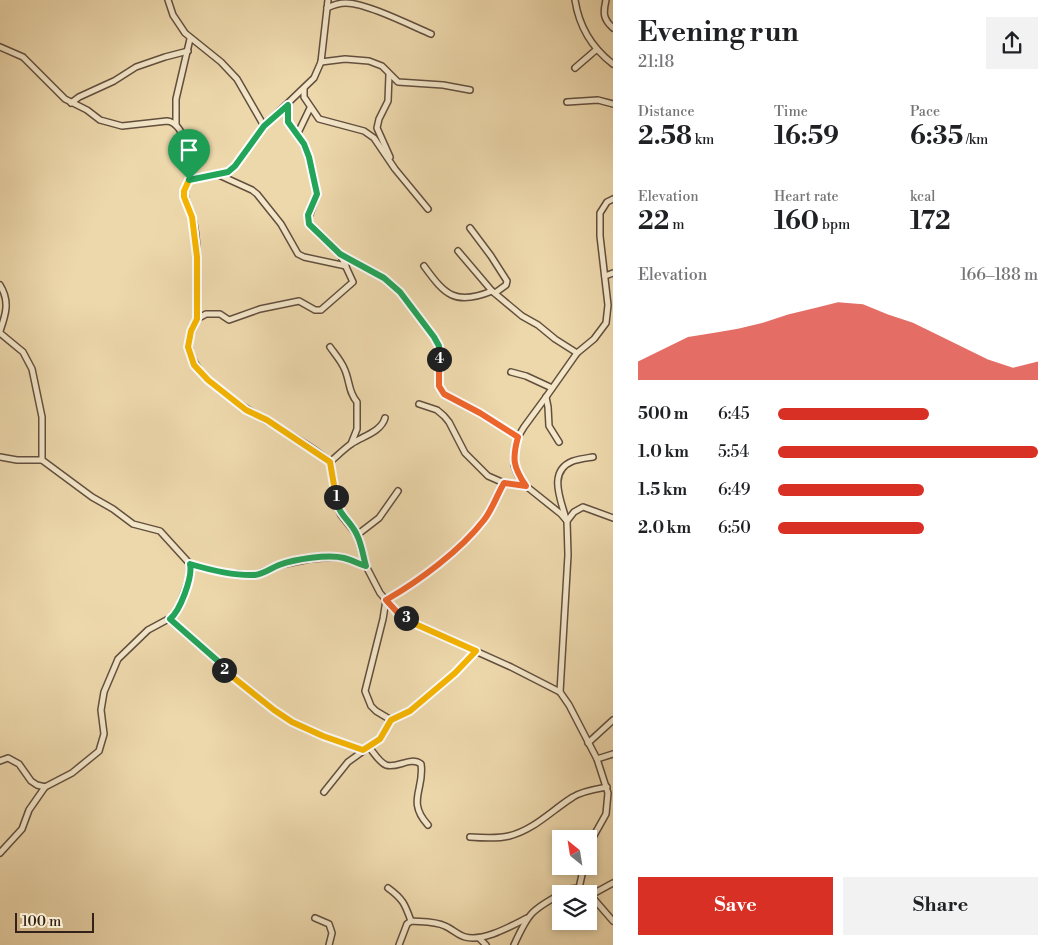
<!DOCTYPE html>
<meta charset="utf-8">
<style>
:root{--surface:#fff;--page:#f2f2f2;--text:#202124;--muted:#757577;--accent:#d93025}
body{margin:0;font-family:"Libre Bodoni",serif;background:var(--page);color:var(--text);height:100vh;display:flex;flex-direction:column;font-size:19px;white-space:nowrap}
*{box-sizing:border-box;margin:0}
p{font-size:16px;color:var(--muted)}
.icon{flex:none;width:28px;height:28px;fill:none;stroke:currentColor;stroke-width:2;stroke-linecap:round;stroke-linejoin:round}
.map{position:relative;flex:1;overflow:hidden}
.sheet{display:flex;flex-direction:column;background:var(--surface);width:450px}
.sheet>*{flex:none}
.needle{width:32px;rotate:330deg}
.fabs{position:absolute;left:552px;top:830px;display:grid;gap:10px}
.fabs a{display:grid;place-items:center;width:45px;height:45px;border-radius:0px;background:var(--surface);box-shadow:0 2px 8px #0003;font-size:25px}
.scale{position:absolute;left:15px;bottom:12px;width:79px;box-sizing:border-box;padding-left:5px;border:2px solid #342119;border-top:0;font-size:14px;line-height:18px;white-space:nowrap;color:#342119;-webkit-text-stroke:4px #f3e6c9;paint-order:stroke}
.pin{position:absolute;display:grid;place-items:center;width:42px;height:42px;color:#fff;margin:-51px -21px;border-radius:50% 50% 50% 0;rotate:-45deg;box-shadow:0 0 5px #0007}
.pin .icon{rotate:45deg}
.km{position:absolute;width:25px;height:25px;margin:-12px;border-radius:50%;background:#222;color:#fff;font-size:14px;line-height:25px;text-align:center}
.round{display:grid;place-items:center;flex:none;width:52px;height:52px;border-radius:0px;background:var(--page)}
.overview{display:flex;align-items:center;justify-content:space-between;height:85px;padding:0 25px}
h1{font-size:28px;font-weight:700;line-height:38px}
.figures{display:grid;grid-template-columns:repeat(3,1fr);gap:8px;height:85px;padding:5px 25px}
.figures div{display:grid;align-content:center}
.figures b{font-size:25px;font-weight:700}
.figures small{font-size:14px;font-weight:400}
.figures p{font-size:14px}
.chart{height:140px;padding:10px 25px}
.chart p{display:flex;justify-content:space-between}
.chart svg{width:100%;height:90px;margin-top:5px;fill:var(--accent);opacity:.7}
.button{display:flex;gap:10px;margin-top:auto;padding:10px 25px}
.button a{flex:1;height:58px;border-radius:0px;background:var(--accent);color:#fff;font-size:20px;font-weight:700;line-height:58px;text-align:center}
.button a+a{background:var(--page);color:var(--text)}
ul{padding:0 25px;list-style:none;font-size:16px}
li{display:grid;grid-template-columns:80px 60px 1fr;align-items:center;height:38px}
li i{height:12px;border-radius:6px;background:var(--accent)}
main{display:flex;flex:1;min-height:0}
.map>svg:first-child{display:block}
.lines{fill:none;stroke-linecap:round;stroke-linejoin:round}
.minor-casing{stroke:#624f3e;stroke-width:8}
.minor{stroke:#f3e6c9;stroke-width:5}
.split-1-casing{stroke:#fff;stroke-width:10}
.split-2-casing{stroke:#fff;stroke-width:10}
.split-3-casing{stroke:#fff;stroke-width:10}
.split-4-casing{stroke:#fff;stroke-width:10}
.split-5-casing{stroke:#fff;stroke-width:10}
.split-1{stroke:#f5b400;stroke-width:6}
.split-2{stroke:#22a559;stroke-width:6}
.split-3{stroke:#f5b400;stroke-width:6}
.split-4{stroke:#f0652b;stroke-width:6}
.split-5{stroke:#22a559;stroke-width:6}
</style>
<main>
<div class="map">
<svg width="613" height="945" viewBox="0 0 613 945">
<rect width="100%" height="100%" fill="#edd8ac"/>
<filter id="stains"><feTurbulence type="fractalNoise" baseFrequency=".004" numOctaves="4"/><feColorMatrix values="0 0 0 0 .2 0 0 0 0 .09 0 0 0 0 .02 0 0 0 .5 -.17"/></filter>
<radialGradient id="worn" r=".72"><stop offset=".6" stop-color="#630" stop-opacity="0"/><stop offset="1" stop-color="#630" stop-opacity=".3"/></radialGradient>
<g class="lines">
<g class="minor-casing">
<g id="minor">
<path d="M168 0 173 15 185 33 221 62 237 79 264 126"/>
<path d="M575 0C579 26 592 48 613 64"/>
<path d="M606 0C603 13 603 19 613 28"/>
<path d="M327 8C333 5 338 3 346 3 366 3 410 25 431 34"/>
<path d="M0 47 23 57 65 99 87 110 100 120 122 126 167 121C186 123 192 165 189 180 188 185 184 189 185 194 185 202 190 209 192 216 196 229 197 244 197 257 198 271 197 285 197 299 197 305 198 312 197 318 195 328 187 336 189 347 196 395 296 430 330 462L334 482 336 503 341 515 357 535 366 566"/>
<path d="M321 62 345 59 369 61 382 66 398 82 443 85 470 90"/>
<path d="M575 68 597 49"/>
<path d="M389 75 388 101 379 119 377 128 390 157"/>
<path d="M304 89V97L319 119 364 131 374 138 395 169 428 209"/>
<path d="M567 102 598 100 613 104"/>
<path d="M71 103 79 97 114 81 136 67 165 57 188 51"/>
<path d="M176 125V99L190 39"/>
<path d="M297 135 310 108"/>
<path d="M219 175 252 190 257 194 281 224 298 254 304 257 346 266"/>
<path d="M189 180 228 172 235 166 264 126 314 78 321 62 328 0"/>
<path d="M470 228 491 256 507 281 506 285 495 293"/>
<path d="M458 251 492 291 522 316 538 325 555 339 577 353"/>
<path d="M340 254 384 278 400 292 434 337 439 346V386L444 394 480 413 518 437"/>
<path d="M424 266C445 295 455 306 492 291"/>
<path d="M605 276 613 273"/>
<path d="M0 285C10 301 6 314 0 331"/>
<path d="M197 319 206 314H220L229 320 260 309 299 301 315 310H321L353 282 340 254 309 224 308 220 317 194 309 157 303 144 288 122V105"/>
<path d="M0 333 23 352 32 369 42 417V460L92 497 113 509 133 524 160 531 190 564 206 569 229 573 255 575 280 565 310 559 335 557 344 558 366 566 380 593 386 600 397 612 413 623 511 667 560 692 569 705 597 759 608 793 606 814 592 839 589 849"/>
<path d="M330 347C335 354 341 361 344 368 350 380 348 392 357 402V429L351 444"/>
<path d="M511 372 526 376 552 388"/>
<path d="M546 397 548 407 549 426 559 442"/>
<path d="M419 404 437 410 444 416 449 422 465 453 488 476 504 483 526 486"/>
<path d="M0 457 17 460H42"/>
<path d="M330 462C337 456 344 449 351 444 363 436 381 432 385 418"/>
<path d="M566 519C561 500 547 471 573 461 579 459 587 458 593 457"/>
<path d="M567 521 574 512 583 507 613 518"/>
<path d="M357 535 379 518 398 491"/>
<path d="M170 619 219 662 227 673 255 694 274 710 292 722 323 736 363 750"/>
<path d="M560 692 568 555 567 521 561 514 526 486 518 475 514 465 515 450 518 437 524 427 546 397 577 353 594 339 606 323 608 305 600 236V213L607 202 613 199"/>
<path d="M391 720 376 711 371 706 365 691 383 619 386 600C419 581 460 550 484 520 492 510 497 495 504 483"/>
<path d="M588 743 613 720"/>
<path d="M369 747C374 753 379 762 386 765 397 769 410 756 421 764 425 789 406 801 428 825"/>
<path d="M597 759 613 754"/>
<path d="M0 761 8 758 19 764 31 781 37 785 45 787 72 773 99 751 104 734 101 710 104 692 118 659 148 630 174 616 178 609 190 576V564"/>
<path d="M324 792 348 762 380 739 391 720 410 711 455 673 476 651"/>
<path d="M470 837C483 838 497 839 509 836 534 830 552 810 573 797 582 791 596 789 607 787"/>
<path d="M0 853 22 829 29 810 45 787"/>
<path d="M584 866 579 888 587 891 613 921"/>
<path d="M388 888C403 899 405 904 411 921"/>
<path d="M562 894 570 889 579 888"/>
<path d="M591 895 613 883"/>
<path d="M315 918 329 924 332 933 329 945"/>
<path d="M479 938 486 945"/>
<path d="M399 945 407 924 411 921C421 922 435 921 445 926 452 929 458 935 465 937 484 942 511 926 527 918"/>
<path d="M514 945C528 914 531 910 561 894"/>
</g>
</g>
<use href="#minor" class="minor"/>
</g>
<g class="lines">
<g class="split-1-casing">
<path id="split-1" d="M189 180 184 191V197L192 217 197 257V319L191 331 188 347 194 365 208 380 246 410 267 420 330 462 336 497"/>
</g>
<g class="split-2-casing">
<path id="split-2" d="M224 670 219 662 170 619C180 611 193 577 190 564 210 570 234 576 255 575 264 574 271 568 279 565 295 559 328 554 344 558 352 560 359 564 366 566 363 556 362 545 357 535 351 521 337 514 336 497"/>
</g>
<g class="split-3-casing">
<path id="split-3" d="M224 670 274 710 292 722 323 736 363 750 380 739 391 720 410 711 455 673 476 651 413 623 406 618"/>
</g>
<g class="split-4-casing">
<path id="split-4" d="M406 618 397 612 386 600C419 581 460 551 484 520 492 510 497 495 504 483L526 486C513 467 512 459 518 437L480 413 444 394 439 386V359"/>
</g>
<g class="split-5-casing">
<path id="split-5" d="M189 180 228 172 235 166 264 126 288 105V122L304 144 309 157 317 194 308 215 309 224 340 254 384 278 400 292 434 337 439 346V359"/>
</g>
<use href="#split-1" class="split-1"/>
<use href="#split-2" class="split-2"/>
<use href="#split-3" class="split-3"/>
<use href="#split-4" class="split-4"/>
<use href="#split-5" class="split-5"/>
</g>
<rect width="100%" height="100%" filter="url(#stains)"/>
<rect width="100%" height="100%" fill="url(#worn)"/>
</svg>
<div class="fabs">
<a><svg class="needle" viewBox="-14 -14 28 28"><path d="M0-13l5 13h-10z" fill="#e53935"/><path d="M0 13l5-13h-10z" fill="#757577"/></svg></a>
<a><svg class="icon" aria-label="layers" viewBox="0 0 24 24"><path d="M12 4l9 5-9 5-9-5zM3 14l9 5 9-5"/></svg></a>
</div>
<div class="scale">100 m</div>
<div class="pin" style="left:189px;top:180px;background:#1e9e55"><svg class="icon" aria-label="arrive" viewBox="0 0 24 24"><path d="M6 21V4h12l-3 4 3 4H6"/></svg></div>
<b class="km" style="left:336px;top:497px">1</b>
<b class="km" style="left:224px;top:670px">2</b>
<b class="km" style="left:406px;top:618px">3</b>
<b class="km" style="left:439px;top:359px">4</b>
</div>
<section class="sheet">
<div class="overview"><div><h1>Evening run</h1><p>21:18</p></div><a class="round"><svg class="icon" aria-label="share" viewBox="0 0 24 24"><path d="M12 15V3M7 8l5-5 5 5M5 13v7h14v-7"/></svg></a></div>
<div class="figures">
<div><p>Distance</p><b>2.58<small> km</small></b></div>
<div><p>Time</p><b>16:59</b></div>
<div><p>Pace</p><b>6:35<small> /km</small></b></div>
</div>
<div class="figures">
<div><p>Elevation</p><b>22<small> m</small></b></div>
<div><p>Heart rate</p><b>160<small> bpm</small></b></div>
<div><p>kcal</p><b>172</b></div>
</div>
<div class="chart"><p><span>Elevation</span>166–188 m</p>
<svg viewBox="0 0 160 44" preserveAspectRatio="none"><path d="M0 44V35L10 29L20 23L30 21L40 19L50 16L60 12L70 9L80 6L90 7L100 12L110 16L120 22L130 28L140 34L150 38L160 35V44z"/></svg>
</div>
<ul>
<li><b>500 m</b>6:45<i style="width:58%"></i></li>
<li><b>1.0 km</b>5:54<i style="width:100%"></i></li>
<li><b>1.5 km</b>6:49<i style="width:56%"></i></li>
<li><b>2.0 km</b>6:50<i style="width:56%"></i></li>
</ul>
<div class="button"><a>Save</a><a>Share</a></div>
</section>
</main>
